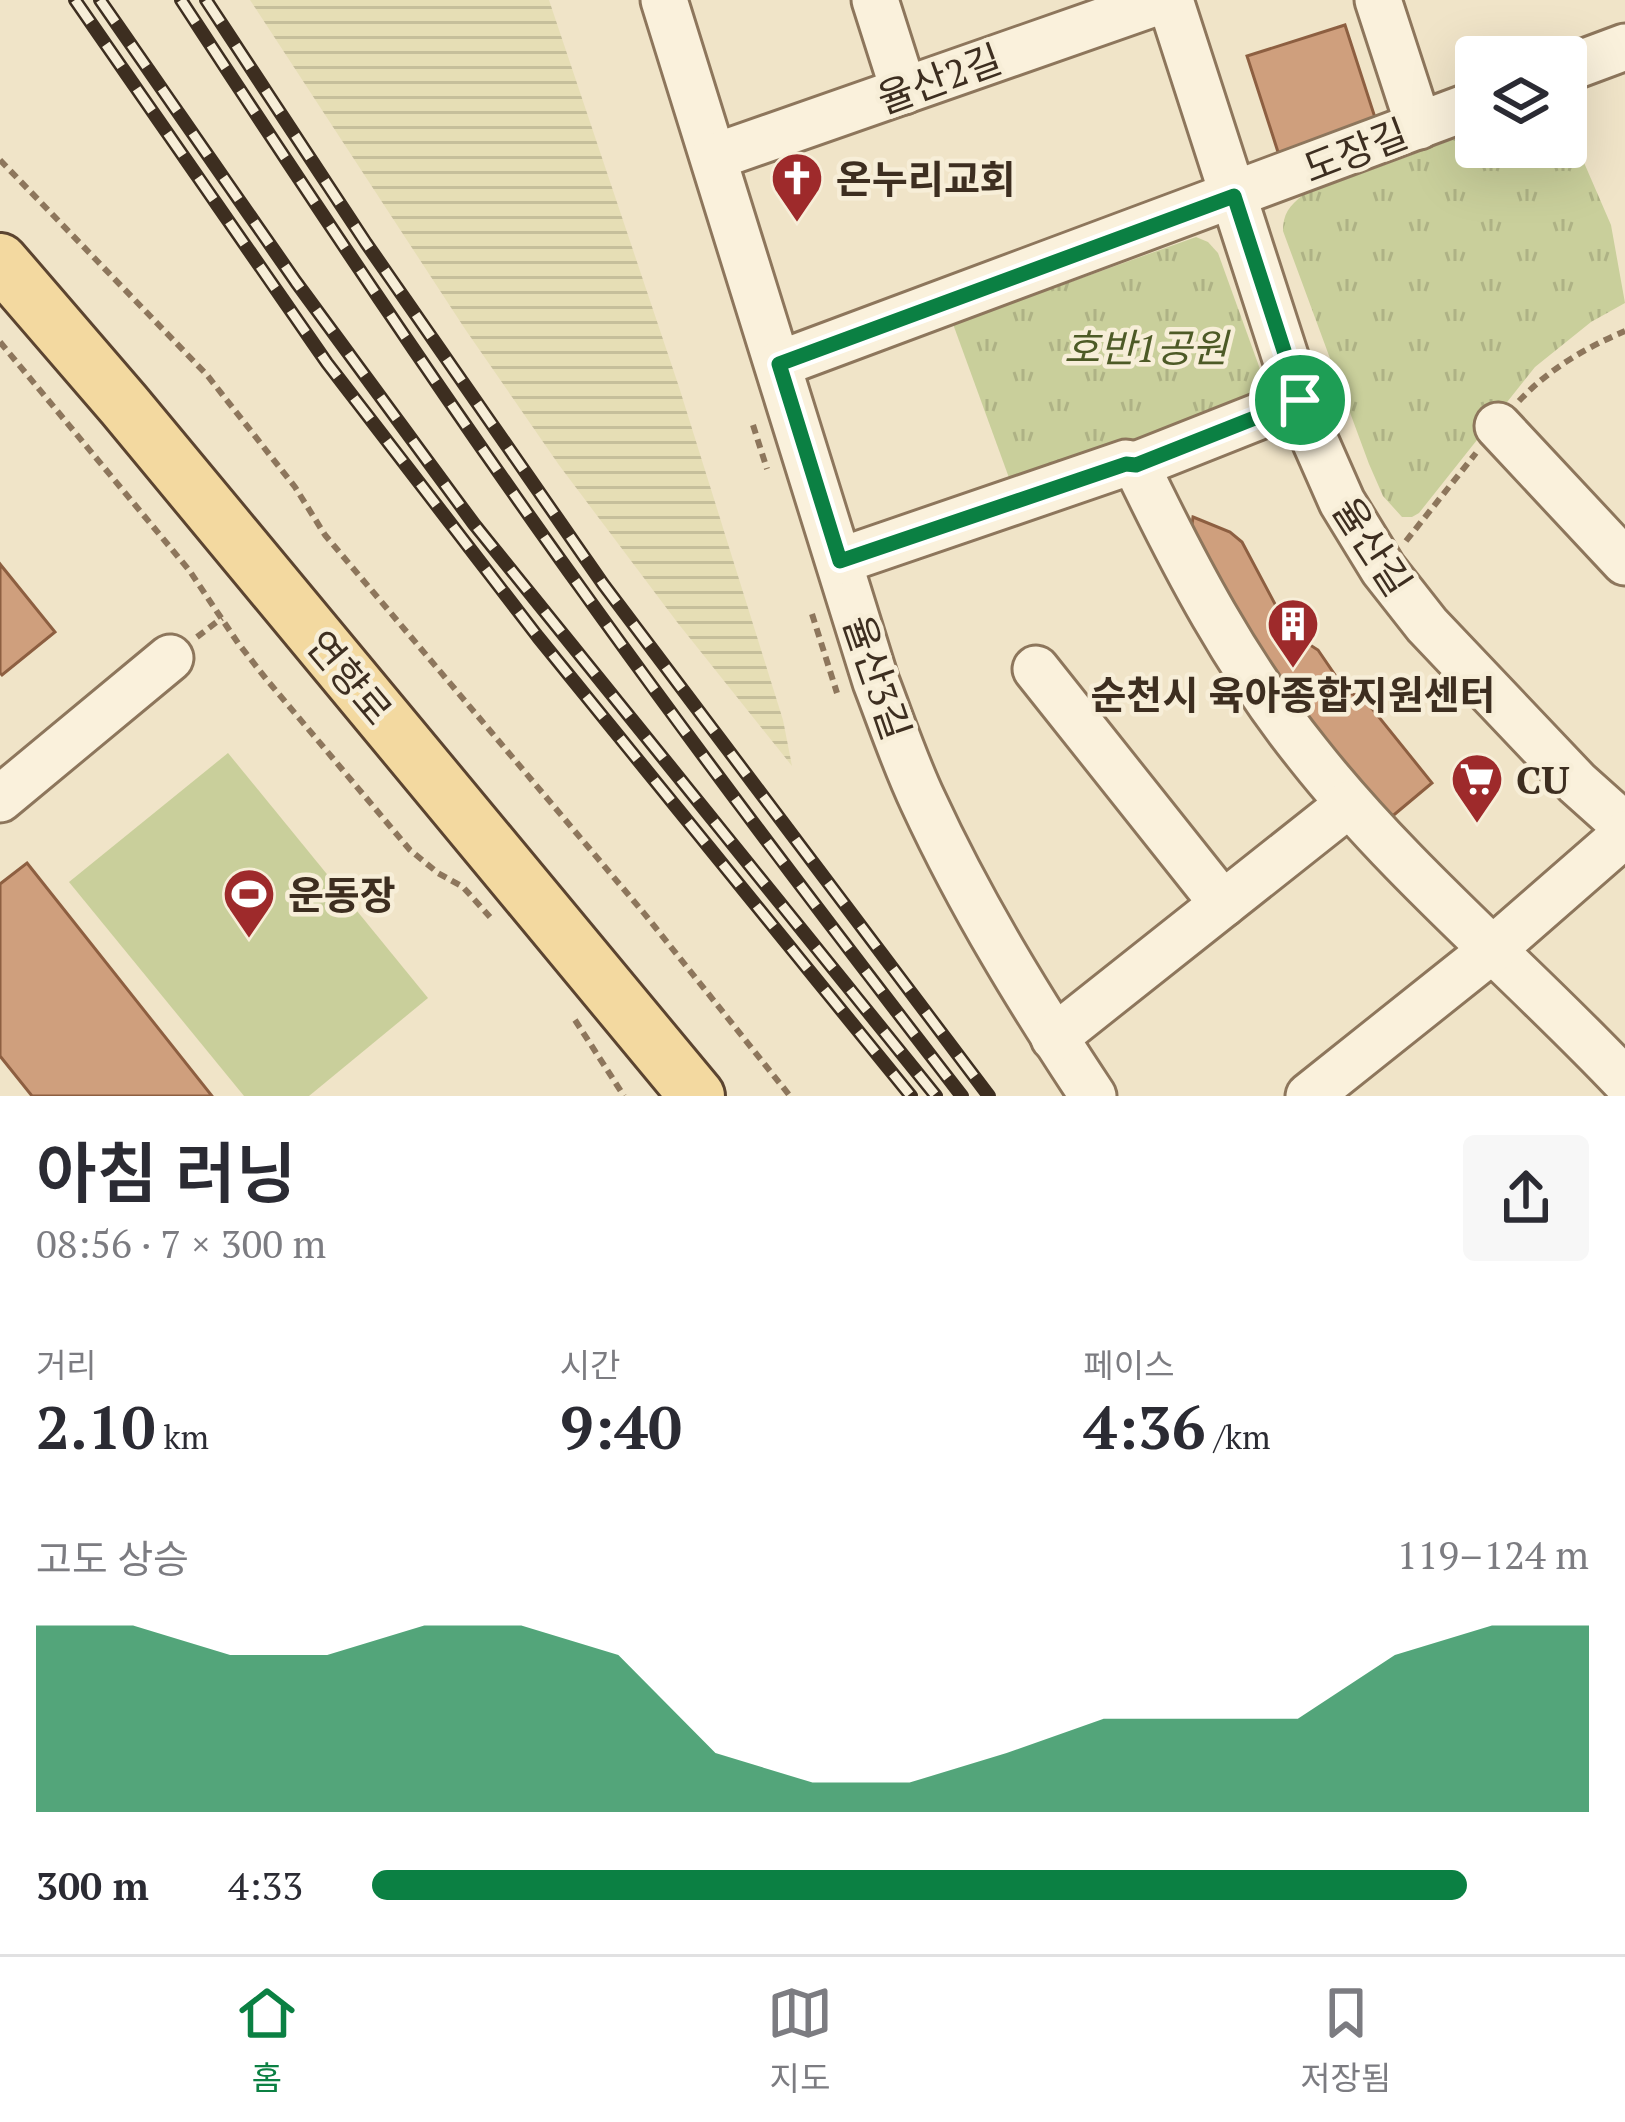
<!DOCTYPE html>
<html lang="ko">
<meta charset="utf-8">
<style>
:root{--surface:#fff;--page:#f7f7f7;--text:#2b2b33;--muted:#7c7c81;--line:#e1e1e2;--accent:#0b8043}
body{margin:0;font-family:"PT Serif","Noto Sans KR",serif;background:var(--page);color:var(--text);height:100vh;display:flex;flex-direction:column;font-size:45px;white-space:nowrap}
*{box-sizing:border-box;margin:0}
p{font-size:39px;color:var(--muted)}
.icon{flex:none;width:66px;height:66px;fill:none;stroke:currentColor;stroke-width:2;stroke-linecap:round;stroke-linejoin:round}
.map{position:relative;height:1096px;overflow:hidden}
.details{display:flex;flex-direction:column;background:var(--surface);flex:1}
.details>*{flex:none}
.buttons{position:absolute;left:1455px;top:36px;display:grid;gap:24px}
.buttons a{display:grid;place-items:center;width:132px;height:132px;border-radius:12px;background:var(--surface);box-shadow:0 12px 48px #0002;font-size:60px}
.pin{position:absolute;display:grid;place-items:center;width:102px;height:102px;color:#fff;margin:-51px;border:6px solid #fff;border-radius:50%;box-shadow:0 3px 12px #0007}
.round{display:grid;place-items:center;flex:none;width:126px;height:126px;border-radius:12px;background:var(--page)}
.head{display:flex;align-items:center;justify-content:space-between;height:204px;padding:0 36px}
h1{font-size:66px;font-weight:600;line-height:90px}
.stats{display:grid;grid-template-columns:repeat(3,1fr);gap:18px;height:204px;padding:12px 36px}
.stats div{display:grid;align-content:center}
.stats b{font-size:60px;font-weight:600}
.stats small{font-size:33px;font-weight:400}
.stats p{font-size:33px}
.chart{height:336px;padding:24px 36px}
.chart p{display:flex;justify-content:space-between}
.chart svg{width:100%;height:216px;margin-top:12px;fill:var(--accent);opacity:.7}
ul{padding:0 36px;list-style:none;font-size:39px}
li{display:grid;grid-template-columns:192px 144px 1fr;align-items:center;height:90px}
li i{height:30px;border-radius:15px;background:var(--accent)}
.menu{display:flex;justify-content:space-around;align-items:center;height:168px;border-top:3px solid var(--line);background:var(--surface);font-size:33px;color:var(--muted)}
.menu a{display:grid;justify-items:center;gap:6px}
.menu .current{color:var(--accent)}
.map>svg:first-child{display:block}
.farmland{fill:url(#farmland-rules)}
.park{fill:url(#park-tufts)}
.pitch{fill:#c9cf9b}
.building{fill:#cf9f7d;stroke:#8d5f41;stroke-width:3}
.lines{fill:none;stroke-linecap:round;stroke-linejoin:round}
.minor-casing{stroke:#8d765c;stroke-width:51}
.major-casing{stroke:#5b4430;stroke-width:60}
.path{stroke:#8d765c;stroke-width:6;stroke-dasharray:9 6;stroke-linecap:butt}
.minor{stroke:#faf1dc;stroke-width:45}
.major{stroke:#f3d9a0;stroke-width:54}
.rail-casing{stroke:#3d2e20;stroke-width:14}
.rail{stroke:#f7eed8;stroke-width:9;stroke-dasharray:27;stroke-linecap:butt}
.route-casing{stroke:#fff;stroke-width:24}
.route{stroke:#0b8043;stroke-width:15}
.labels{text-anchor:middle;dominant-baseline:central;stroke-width:9;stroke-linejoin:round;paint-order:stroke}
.street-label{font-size:39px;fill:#3d2e20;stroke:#f7eed8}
.poi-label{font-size:39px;font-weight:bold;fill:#3d2e20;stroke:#f7eed8;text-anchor:start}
.park-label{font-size:39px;font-style:italic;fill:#4d5a26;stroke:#f7eed8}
</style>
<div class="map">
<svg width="1625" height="1096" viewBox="0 0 1625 1096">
<defs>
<pattern id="farmland-rules" width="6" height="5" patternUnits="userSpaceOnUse" patternTransform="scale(3)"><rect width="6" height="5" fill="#e6deb5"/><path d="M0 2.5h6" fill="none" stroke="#c6bf9b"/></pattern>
<pattern id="park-tufts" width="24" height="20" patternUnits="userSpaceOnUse" patternTransform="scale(3)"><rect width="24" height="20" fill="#c9cf9b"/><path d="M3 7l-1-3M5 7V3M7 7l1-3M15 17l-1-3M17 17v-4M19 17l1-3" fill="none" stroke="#aeb285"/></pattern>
</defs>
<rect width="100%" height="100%" fill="#f0e4c8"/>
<path class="farmland" d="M250 0H549L679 387 783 720 792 766 677 622 559 465 465 329Z"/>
<g class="park">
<path d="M1566 121 1611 225 1625 303 1591 322 1535 367 1419 513 1412 517H1402L1383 496 1369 464 1283 231C1283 214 1289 206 1303 195L1476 131V147H1566Z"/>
<path d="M1196 237 1208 242 1218 253 1269 394 1012 486 953 324Z"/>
</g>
<path class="pitch" d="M228 753 428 998 309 1096H244L69 882Z"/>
<g class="building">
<path d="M1345 25 1380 133 1299 159 1278 152 1247 56Z"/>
<path d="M1193 517 1230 532 1242 542 1275 604 1282 627 1318 650 1335 675 1341 692 1362 696 1432 783 1383 824 1178 542 1191 532Z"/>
<path d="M0 564 55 632 2 675 0 673Z"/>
<path d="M27 863 212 1096H32L0 1056V884Z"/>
</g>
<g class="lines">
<g class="minor-casing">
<g id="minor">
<path d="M664 0 876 682C891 721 905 763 923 801 971 905 1030 1001 1093 1096"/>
<path d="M875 0 904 91"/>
<path d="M1170 0 1305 418 1342 502 1383 569 1427 625 1577 783 1625 826"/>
<path d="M1378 0 1419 126"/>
<path d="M1566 69 1625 47"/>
<path d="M714 157 1163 0"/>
<path d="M779 364 1476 104"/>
<path d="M1498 426 1625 562"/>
<path d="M1136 465 1300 400"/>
<path d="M840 561 1126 463 1136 465C1185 567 1237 666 1308 754 1402 873 1521 971 1625 1081"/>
<path d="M1036 669 1223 904"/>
<path d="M0 799 170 658"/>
<path d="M1054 1038 1349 804"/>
<path d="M1309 1096 1492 950 1625 834"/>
</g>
</g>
<g class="major-casing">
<path id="major" d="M0 261 124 405 697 1096"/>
</g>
<g class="path">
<path d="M0 160 207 375 295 487 325 535 643 912 790 1096"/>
<path d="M0 342 189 570 238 643 267 680 410 850 438 873 463 887 490 917"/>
<path d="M1519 401C1549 369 1585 348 1625 331"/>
<path d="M753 425 767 469"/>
<path d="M1406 541 1476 453"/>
<path d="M812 614 837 693"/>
<path d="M197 637 222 618"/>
<path d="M575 1020 624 1096"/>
</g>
<use href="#minor" class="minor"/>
<use href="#major" class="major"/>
<g class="rail-casing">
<g id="rail">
<path d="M75 0 327 363 538 637 911 1096"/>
<path d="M100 0 296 282 474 524 936 1096"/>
<path d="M181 0C312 200 445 400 585 594 707 764 834 931 962 1096"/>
<path d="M206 0 366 243 603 584 989 1096"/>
</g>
</g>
<use href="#rail" class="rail"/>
</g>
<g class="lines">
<g class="route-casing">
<path id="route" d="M1234 196 1300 400 1136 465 1126 464 840 561 779 364Z"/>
</g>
<use href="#route" class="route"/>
</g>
<defs>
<g id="church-pin" transform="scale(2.7)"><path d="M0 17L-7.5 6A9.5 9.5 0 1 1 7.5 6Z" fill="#9e2a2b" stroke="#f7eed8"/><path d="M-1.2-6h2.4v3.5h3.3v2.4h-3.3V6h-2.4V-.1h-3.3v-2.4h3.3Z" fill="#fff"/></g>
<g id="building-pin" transform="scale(2.7)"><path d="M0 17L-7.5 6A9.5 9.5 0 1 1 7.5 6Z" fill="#9e2a2b" stroke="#f7eed8"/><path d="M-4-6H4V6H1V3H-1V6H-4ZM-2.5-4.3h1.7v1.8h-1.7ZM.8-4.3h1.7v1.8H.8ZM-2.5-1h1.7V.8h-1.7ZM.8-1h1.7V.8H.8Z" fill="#fff"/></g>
<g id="supermarket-pin" transform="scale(2.7)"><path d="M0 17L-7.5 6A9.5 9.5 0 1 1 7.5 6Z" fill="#9e2a2b" stroke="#f7eed8"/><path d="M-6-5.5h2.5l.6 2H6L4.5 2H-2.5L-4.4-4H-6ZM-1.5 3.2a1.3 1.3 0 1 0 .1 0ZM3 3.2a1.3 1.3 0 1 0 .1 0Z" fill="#fff"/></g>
<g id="stadium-pin" transform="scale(2.7)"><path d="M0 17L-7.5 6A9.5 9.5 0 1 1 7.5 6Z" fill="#9e2a2b" stroke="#f7eed8"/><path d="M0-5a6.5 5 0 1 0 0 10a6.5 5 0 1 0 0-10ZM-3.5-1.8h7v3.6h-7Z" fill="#fff"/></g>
</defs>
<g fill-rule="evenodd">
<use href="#church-pin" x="797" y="178"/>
<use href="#building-pin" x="1293" y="624"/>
<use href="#supermarket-pin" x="1477" y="779"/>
<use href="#stadium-pin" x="249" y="894"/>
</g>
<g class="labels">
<g class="street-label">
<text transform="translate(939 78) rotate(-20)">율산2길</text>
<text transform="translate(1355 150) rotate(-21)">도장길</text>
<text transform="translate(1373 546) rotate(57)">율산길</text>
<text transform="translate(350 677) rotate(50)">연향로</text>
<text transform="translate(878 677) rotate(71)">율산3길</text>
</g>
<g class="poi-label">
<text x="836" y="178">온누리교회</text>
<text x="1293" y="694" text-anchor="middle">순천시 육아종합지원센터</text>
<text x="1516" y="779">CU</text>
<text x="288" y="894">운동장</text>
</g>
<g class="park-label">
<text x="1146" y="347">호반1공원</text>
</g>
</g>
</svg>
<div class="buttons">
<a><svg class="icon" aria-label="layers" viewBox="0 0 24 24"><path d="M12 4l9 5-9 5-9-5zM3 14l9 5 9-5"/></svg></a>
</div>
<div class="pin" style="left:1300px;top:400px;background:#1e9e55"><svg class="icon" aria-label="arrive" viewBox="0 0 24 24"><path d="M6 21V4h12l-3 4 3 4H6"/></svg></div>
</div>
<section class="details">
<div class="head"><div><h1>아침 러닝</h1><p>08:56 · 7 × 300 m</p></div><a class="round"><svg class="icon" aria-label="share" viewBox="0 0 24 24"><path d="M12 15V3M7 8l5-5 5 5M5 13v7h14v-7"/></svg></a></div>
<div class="stats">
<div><p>거리</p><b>2.10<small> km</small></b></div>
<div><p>시간</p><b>9:40</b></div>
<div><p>페이스</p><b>4:36<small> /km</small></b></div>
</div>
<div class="chart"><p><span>고도 상승</span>119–124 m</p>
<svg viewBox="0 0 160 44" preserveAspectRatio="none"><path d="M0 44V6L10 6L20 12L30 12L40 6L50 6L60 12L70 32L80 38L90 38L100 32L110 25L120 25L130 25L140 12L150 6L160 6V44z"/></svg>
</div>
<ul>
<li><b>300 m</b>4:33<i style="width:90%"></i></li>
</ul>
</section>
<nav class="menu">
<a class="current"><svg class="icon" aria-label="home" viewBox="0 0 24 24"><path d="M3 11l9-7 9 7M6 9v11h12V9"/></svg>홈</a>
<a><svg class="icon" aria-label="map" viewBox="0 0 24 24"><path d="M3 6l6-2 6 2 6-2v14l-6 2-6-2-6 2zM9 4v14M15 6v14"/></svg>지도</a>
<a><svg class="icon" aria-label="saved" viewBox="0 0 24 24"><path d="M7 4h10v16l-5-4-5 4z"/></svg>저장됨</a>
</nav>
